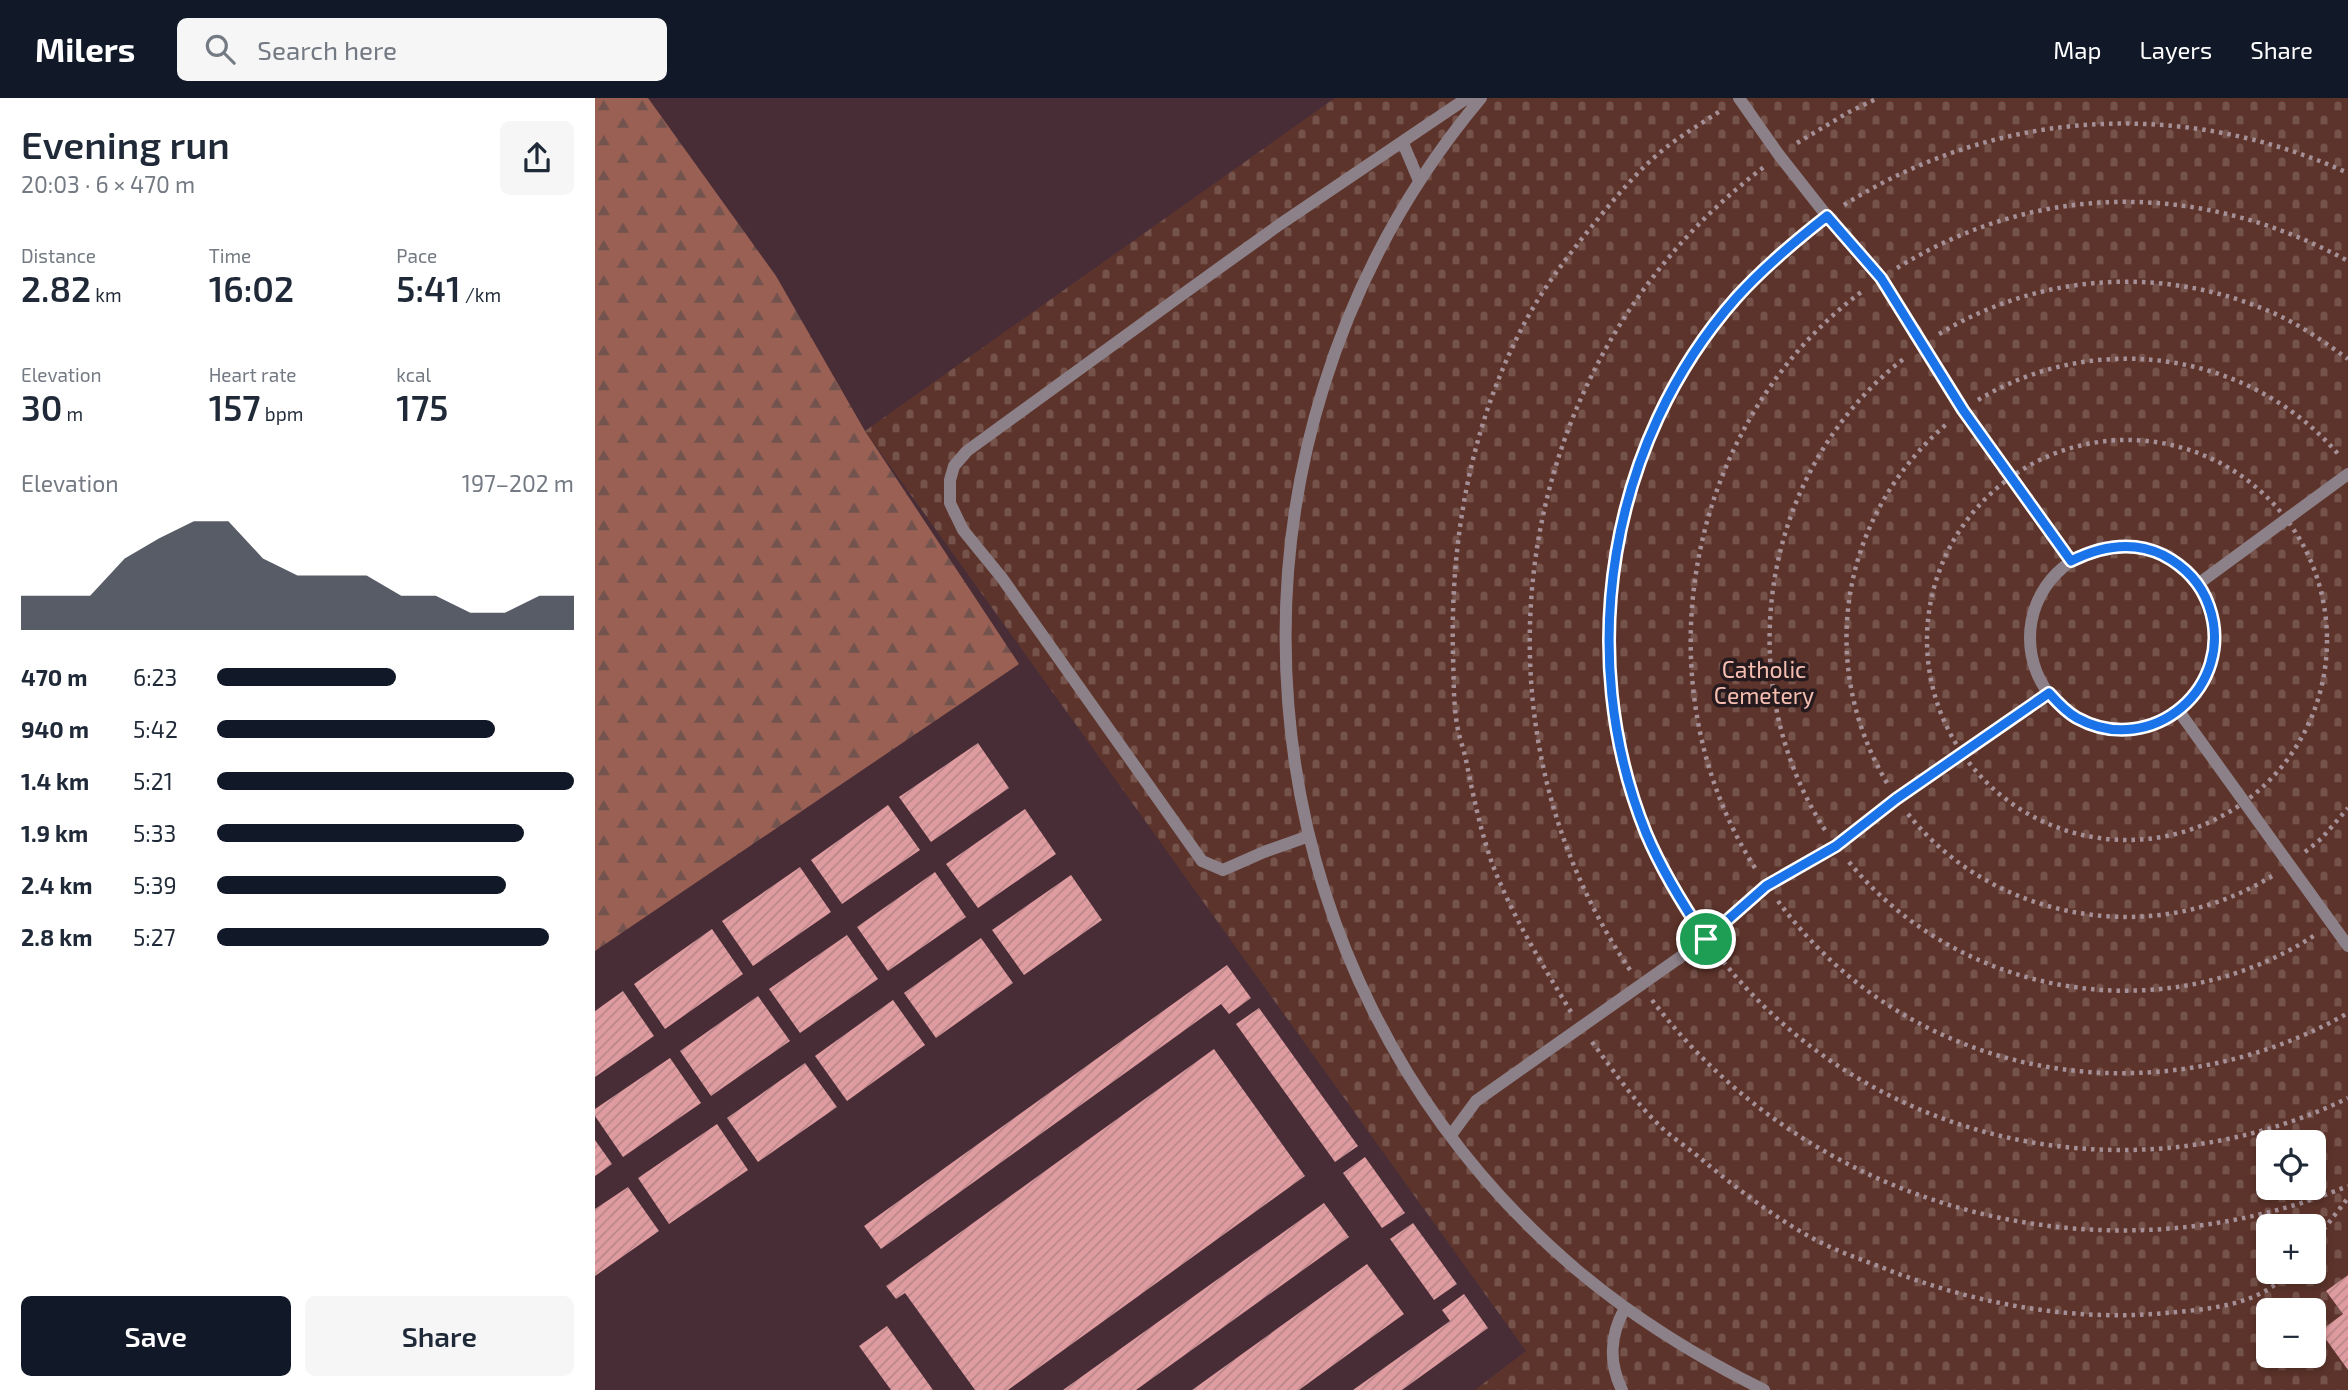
<!DOCTYPE html>
<meta charset="utf-8">
<style>
:root{--surface:#fff;--page:#f6f6f7;--text:#1f2937;--muted:#747a83;--accent:#111827}
body{margin:0;font-family:"Exo 2",sans-serif;background:var(--page);color:var(--text);height:100vh;display:flex;flex-direction:column;font-size:26px;white-space:nowrap}
*{box-sizing:border-box;margin:0}
p{font-size:23px;color:var(--muted)}
.icon{flex:none;width:38px;height:38px;fill:none;stroke:currentColor;stroke-width:2;stroke-linecap:round;stroke-linejoin:round}
.map{position:relative;flex:1;overflow:hidden}
.drawer{display:flex;flex-direction:column;background:var(--surface);width:595px}
.drawer>*{flex:none}
.fabs{position:absolute;left:1661px;top:1032px;display:grid;gap:14px}
.fabs a{display:grid;place-items:center;width:70px;height:70px;border-radius:10px;background:var(--surface);box-shadow:0 4px 10px #0003;font-size:35px}
.pin{position:absolute;display:grid;place-items:center;width:60px;height:60px;color:#fff;margin:-30px;border:4px solid #fff;border-radius:50%;box-shadow:0 2px 7px #0007}
.round{display:grid;place-items:center;flex:none;width:74px;height:74px;border-radius:10px;background:var(--page)}
.head{display:flex;align-items:center;justify-content:space-between;height:119px;padding:0 21px}
h1{font-size:38px;font-weight:600;line-height:52px}
.metrics{display:grid;grid-template-columns:repeat(3,1fr);gap:10px;height:119px;padding:7px 21px}
.metrics div{display:grid;align-content:center}
.metrics b{font-size:35px;font-weight:600}
.metrics small{font-size:19px;font-weight:400}
.metrics p{font-size:19px}
.chart{height:196px;padding:14px 21px}
.chart p{display:flex;justify-content:space-between}
.chart svg{width:100%;height:126px;margin-top:7px;fill:var(--accent);opacity:.7}
.button{display:flex;gap:14px;margin-top:auto;padding:14px 21px}
.button a{flex:1;height:80px;border-radius:10px;background:var(--accent);color:#fff;font-size:28px;font-weight:600;line-height:80px;text-align:center}
.button a+a{background:var(--page);color:var(--text)}
ul{padding:0 21px;list-style:none;font-size:23px}
li{display:grid;grid-template-columns:112px 84px 1fr;align-items:center;height:52px}
li i{height:18px;border-radius:9px;background:var(--accent)}
header{display:flex;align-items:center;gap:42px;box-sizing:border-box;height:98px;padding:0 35px;background:var(--accent);color:#fff}
header strong{font-size:33px}
nav{display:flex;gap:38px;margin-inline-start:auto;font-size:24px}
.search{width:490px;height:63px;background:var(--page);display:flex;align-items:center;gap:18px;box-sizing:border-box;padding:0 24px;border-radius:10px;color:var(--muted);font-size:26px}
main{display:flex;flex:1;min-height:0}
.map>svg:first-child{display:block}
.forest{fill:url(#forest-firs)}
.cemetery{fill:url(#cemetery-stones);fill-rule:evenodd}
.building{fill:url(#building-hatch)}
.lines{fill:none;stroke-linecap:round;stroke-linejoin:round}
.path{stroke:#a69097;stroke-width:4.5;stroke-dasharray:3.5 5;stroke-linecap:butt}
.lane{stroke:#8d8189;stroke-width:12}
.route-casing{stroke:#fff;stroke-width:14}
.route{stroke:#1a73e8;stroke-width:9}
.labels{text-anchor:middle;dominant-baseline:central;stroke-width:7;stroke-linejoin:round;paint-order:stroke}
.park-label{font-size:23px;fill:#f5beb1;stroke:#261a1e}
</style>
<header>
<strong>Milers</strong>
<div class="search"><svg class="icon" aria-label="search" viewBox="0 0 24 24"><circle cx="10" cy="10" r="6"/><path d="M15 15l6 6"/></svg>Search here</div>
<nav><a>Map</a><a>Layers</a><a>Share</a></nav>
</header>
<main>
<section class="drawer">
<div class="head"><div><h1>Evening run</h1><p>20:03 · 6 × 470 m</p></div><a class="round"><svg class="icon" aria-label="share" viewBox="0 0 24 24"><path d="M12 15V3M7 8l5-5 5 5M5 13v7h14v-7"/></svg></a></div>
<div class="metrics">
<div><p>Distance</p><b>2.82<small> km</small></b></div>
<div><p>Time</p><b>16:02</b></div>
<div><p>Pace</p><b>5:41<small> /km</small></b></div>
</div>
<div class="metrics">
<div><p>Elevation</p><b>30<small> m</small></b></div>
<div><p>Heart rate</p><b>157<small> bpm</small></b></div>
<div><p>kcal</p><b>175</b></div>
</div>
<div class="chart"><p><span>Elevation</span>197–202 m</p>
<svg viewBox="0 0 160 44" preserveAspectRatio="none"><path d="M0 44V32L10 32L20 32L30 19L40 12L50 6L60 6L70 19L80 25L90 25L100 25L110 32L120 32L130 38L140 38L150 32L160 32V44z"/></svg>
</div>
<ul>
<li><b>470 m</b>6:23<i style="width:50%"></i></li>
<li><b>940 m</b>5:42<i style="width:78%"></i></li>
<li><b>1.4 km</b>5:21<i style="width:100%"></i></li>
<li><b>1.9 km</b>5:33<i style="width:86%"></i></li>
<li><b>2.4 km</b>5:39<i style="width:81%"></i></li>
<li><b>2.8 km</b>5:27<i style="width:93%"></i></li>
</ul>
<div class="button"><a>Save</a><a>Share</a></div>
</section>
<div class="map">
<svg width="1753" height="1292" viewBox="0 0 1753 1292">
<defs>
<pattern id="forest-firs" width="22" height="20" patternUnits="userSpaceOnUse" patternTransform="scale(1.75)"><rect width="22" height="20" fill="#9a6053"/><path d="M5 1l3.5 6h-7zM16 11l3.5 6h-7z" fill="#73534e"/></pattern>
<pattern id="cemetery-stones" width="16" height="16" patternUnits="userSpaceOnUse" patternTransform="scale(1.75)"><rect width="16" height="16" fill="#5d342b"/><path d="M2 7V4a2 2 0 0 1 4 0v3zM10 15v-3a2 2 0 0 1 4 0v3z" fill="#75524a"/></pattern>
<pattern id="building-hatch" width="6" height="6" patternUnits="userSpaceOnUse" patternTransform="scale(1.75)"><rect width="6" height="6" fill="#df9ca0"/><path d="M-1 1l2-2M0 6l6-6M5 7l2-2" fill="none" stroke="#ba868a"/></pattern>
</defs>
<rect width="100%" height="100%" fill="#482d37"/>
<path class="forest" d="M0 0H53L181 178 270 333 424 566 0 853Z"/>
<path class="cemetery" d="M740 0H1753V1292H880L931 1253 270 333ZM1673 1045H1718V1090H1673ZM1673 1129H1718V1174H1673ZM1673 1213H1718V1258H1673Z"/>
<g class="building">
<path d="M383 645 414 690 336 744 304 699Z"/>
<path d="M293 707 325 752 247 806 216 762Z"/>
<path d="M430 711 461 756 383 810 351 766Z"/>
<path d="M205 769 236 814 158 868 127 823Z"/>
<path d="M340 774 371 819 293 873 262 829Z"/>
<path d="M476 777 507 822 429 877 397 832Z"/>
<path d="M117 831 148 876 70 931 39 886Z"/>
<path d="M252 837 283 881 205 935 174 891Z"/>
<path d="M386 840 418 885 341 940 309 895Z"/>
<path d="M632 867 656 900 634 916 626 906 286 1151 269 1128Z"/>
<path d="M28 893 59 938 0 979V913Z"/>
<path d="M163 898 195 943 116 998 85 953Z"/>
<path d="M298 902 330 947 252 1003 220 958Z"/>
<path d="M664 910 763 1048 740 1064 641 926Z"/>
<path d="M619 951 710 1078 413 1292H380L310 1195 301 1201 291 1188Z"/>
<path d="M75 960 106 1005 28 1059 0 1018V1011Z"/>
<path d="M210 965 242 1009 163 1064 132 1020Z"/>
<path d="M122 1026 153 1072 74 1126 43 1080Z"/>
<path d="M0 1042 17 1066 0 1078Z"/>
<path d="M770 1059 810 1115 787 1130 748 1075Z"/>
<path d="M33 1089 64 1133 0 1178V1111Z"/>
<path d="M729 1105 754 1139 541 1292H468Z"/>
<path d="M818 1125 862 1186 839 1202 795 1141Z"/>
<path d="M772 1166 809 1216 704 1292H597Z"/>
<path d="M1753 1177V1272L1725 1233 1748 1216 1731 1193Z"/>
<path d="M869 1196 893 1230 807 1292H758L855 1223 847 1212Z"/>
<path d="M292 1228 338 1292H296L264 1248Z"/>
</g>
<g class="lines">
<g class="path">
<path d="M1202 45 1254 14 1283 0"/>
<path d="M1249 107C1403 10 1588 0 1753 75"/>
<path d="M1302 170C1445 82 1608 84 1753 163"/>
<path d="M1344 236C1445 175 1568 167 1676 214 1704 226 1728 243 1753 261"/>
<path d="M1383 302C1500 231 1655 253 1744 357"/>
<circle cx="1532" cy="542" r="200"/>
<path d="M1292 685C1220 564 1246 415 1354 324"/>
<path d="M1313 716C1399 824 1560 851 1677 778"/>
<path d="M1230 732C1132 580 1167 369 1311 259"/>
<path d="M1710 754 1726 741 1753 710"/>
<path d="M1254 764C1366 901 1572 934 1720 837"/>
<path d="M1160 770C1042 584 1091 323 1269 192"/>
<path d="M1183 803C1316 984 1561 1024 1753 915"/>
<path d="M1099 824C949 597 1003 297 1216 130"/>
<path d="M1123 857C1272 1048 1536 1105 1753 1000"/>
<path d="M1035 872C860 613 920 257 1169 69"/>
<path d="M1057 902C1218 1114 1508 1189 1753 1088"/>
<path d="M976 914C947 866 917 818 897 765 885 731 878 697 871 662 869 652 865 642 863 632 858 607 859 583 858 558 855 444 875 328 929 226 949 188 975 155 1002 122 1021 99 1040 76 1063 56 1083 39 1106 26 1128 11"/>
<path d="M997 944C1018 972 1039 1003 1064 1027 1076 1039 1092 1049 1105 1060 1140 1089 1177 1118 1217 1140 1239 1152 1262 1160 1286 1169 1375 1205 1475 1224 1571 1215 1613 1211 1664 1208 1694 1174"/>
<path d="M1718 1145 1753 1100"/>
</g>
<g class="lane">
<path d="M886 0C594 349 632 876 982 1172 1039 1220 1102 1259 1169 1292"/>
<path d="M1144 0 1184 57 1232 118 1286 180 1368 312 1476 463"/>
<path d="M808 45 824 83"/>
<circle cx="1527" cy="540" r="92"/>
<path d="M1603 486 1753 376"/>
<path d="M1583 612 1753 848"/>
<path d="M714 738 669 754 628 772 607 763 407 480 368 432 355 405V382L359 368 372 353 588 196 684 127 872 0"/>
<path d="M856 1037 881 1003 1111 841 1171 788 1241 748 1301 701 1454 595"/>
<path d="M1027 1292C1013 1263 1015 1237 1030 1210"/>
</g>
</g>
<g class="lines">
<g class="route-casing">
<path id="route" d="M1232 118 1286 180 1368 312 1476 463C1506 448 1537 442 1568 457 1589 468 1606 485 1614 508 1642 588 1557 661 1482 620 1471 614 1462 604 1454 595L1301 701 1241 748 1171 788 1111 841C1088 807 1067 773 1051 735 979 557 1014 344 1141 200 1169 169 1200 143 1232 118Z"/>
</g>
<use href="#route" class="route"/>
</g>
<g class="labels">
<g class="park-label">
<text x="1169" y="571">Catholic<tspan x="1169" dy="26">Cemetery</tspan></text>
</g>
</g>
</svg>
<div class="fabs">
<a><svg class="icon" aria-label="locate" viewBox="0 0 24 24"><circle cx="12" cy="12" r="6"/><path d="M12 2v4M12 18v4M2 12h4M18 12h4"/></svg></a>
<a>+</a>
<a>−</a>
</div>
<div class="pin" style="left:1111px;top:841px;background:#1e9e55"><svg class="icon" aria-label="arrive" viewBox="0 0 24 24"><path d="M6 21V4h12l-3 4 3 4H6"/></svg></div>
</div>
</main>
